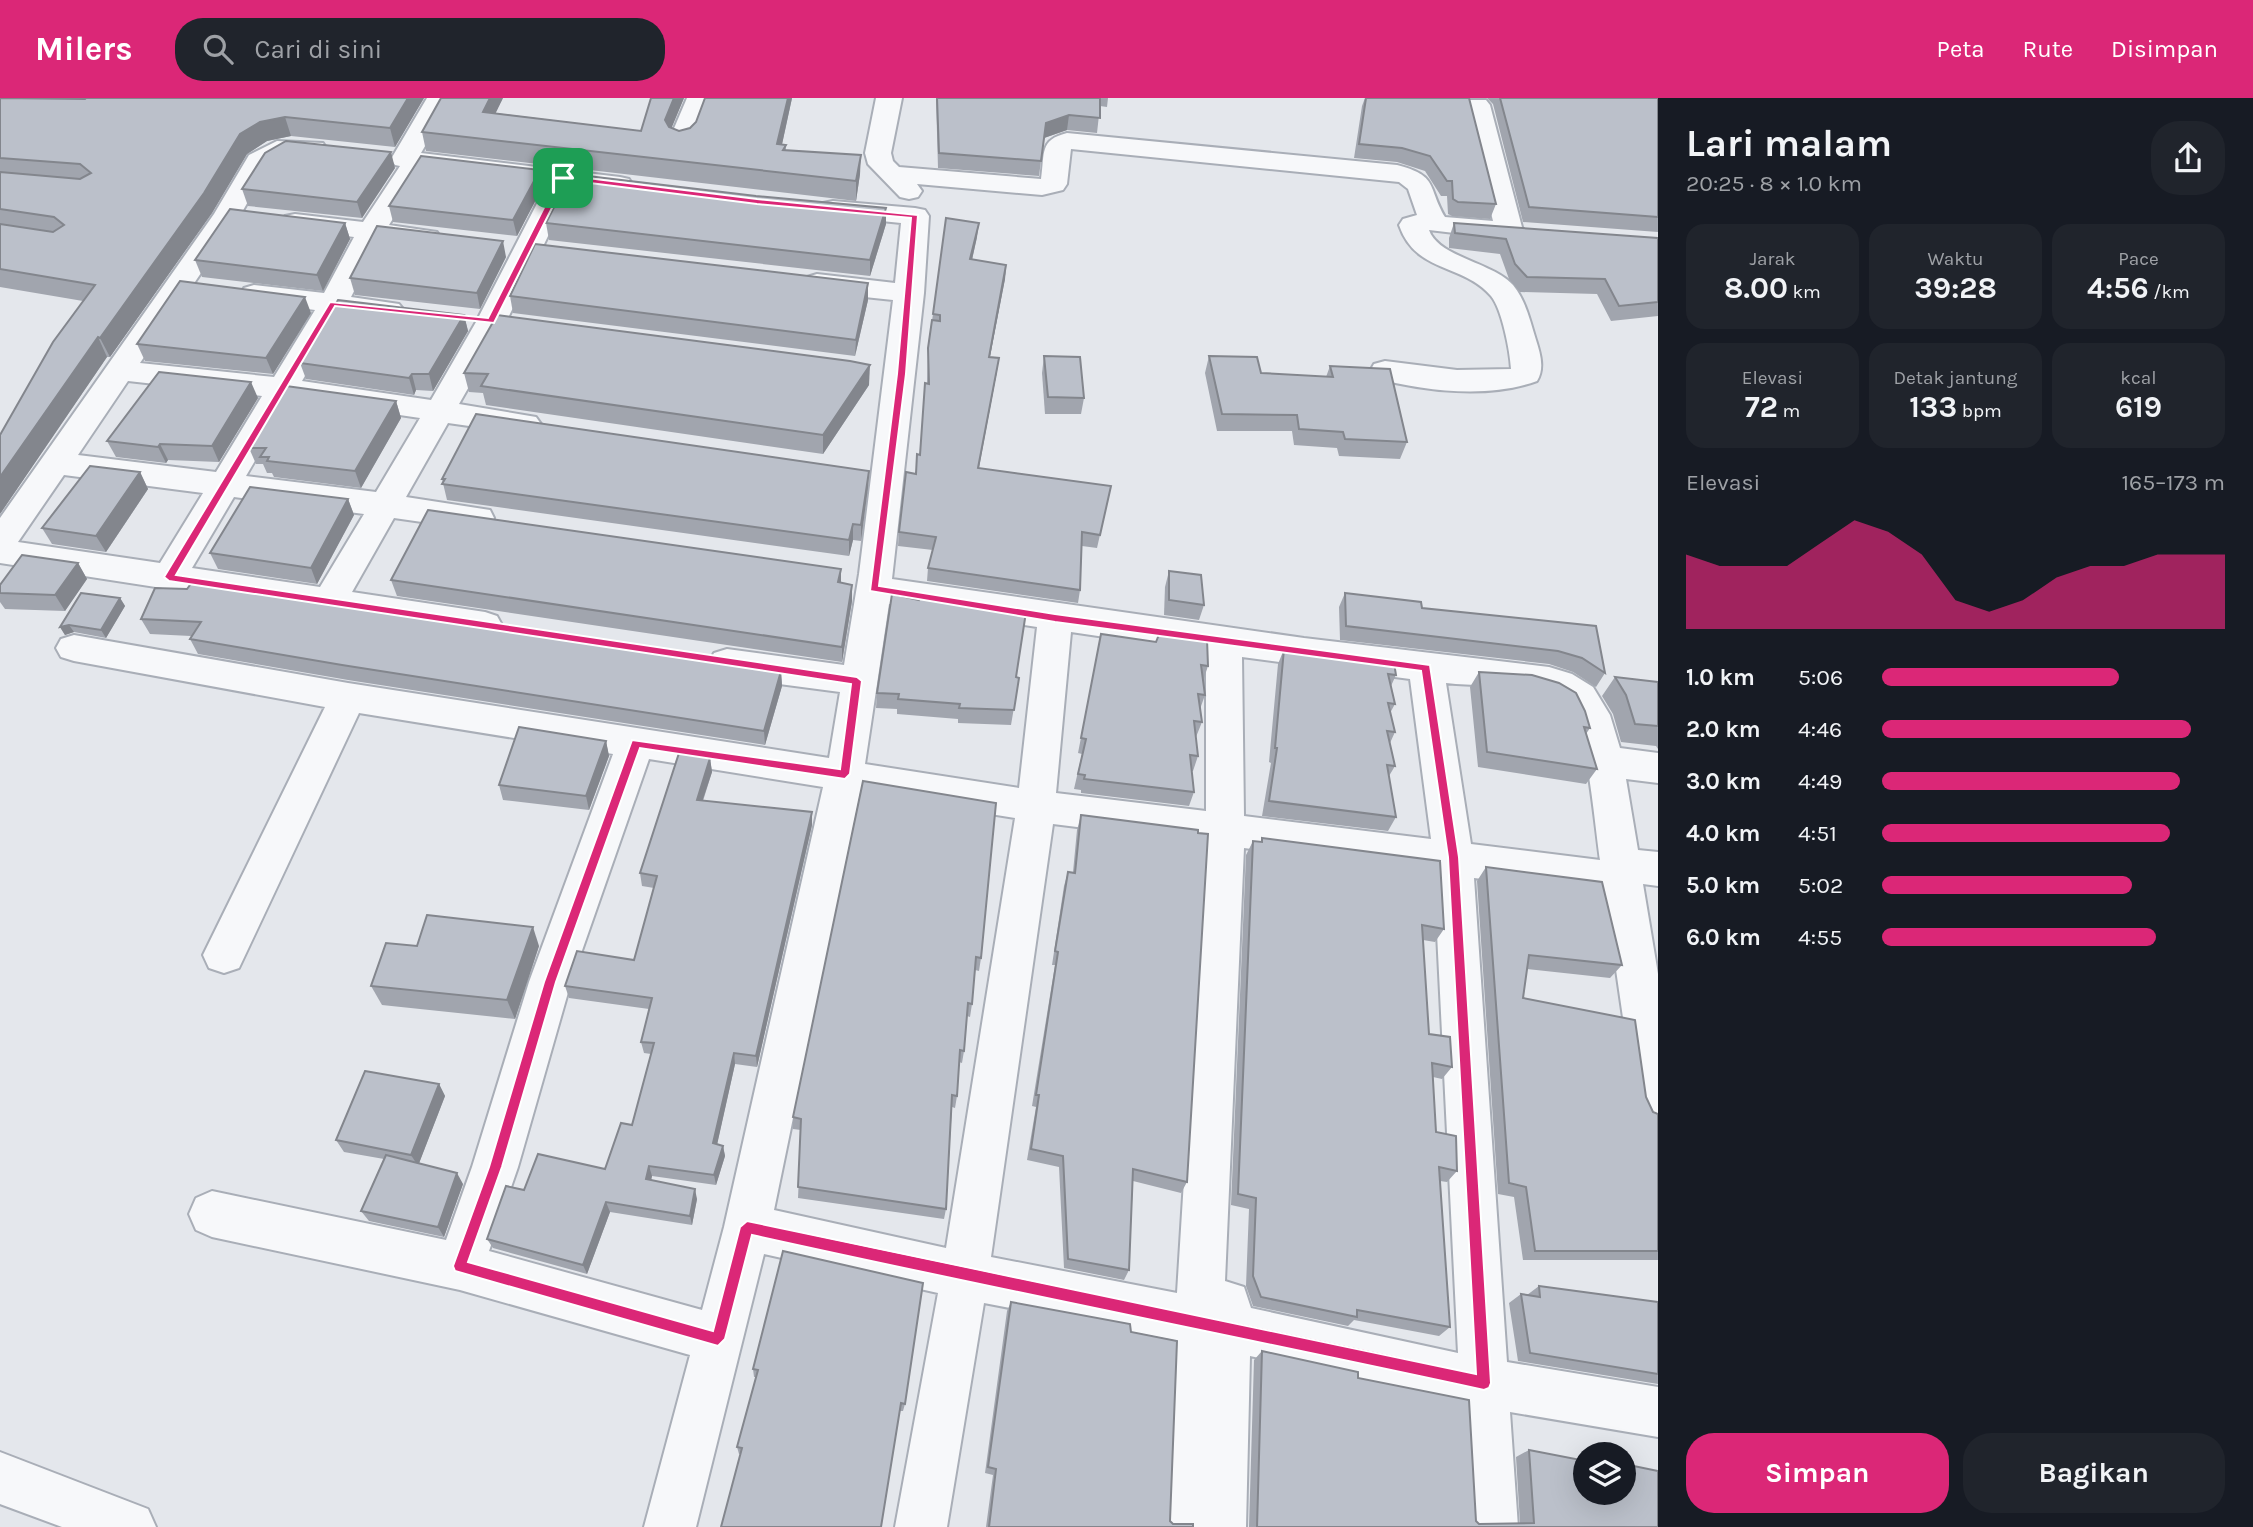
<!DOCTYPE html>
<html lang="id">
<meta charset="utf-8">
<style>
:root{--surface:#171b24;--page:#20242c;--text:#f1f3f6;--muted:#9ea1a6;--accent:#db2777}
body{margin:0;font-family:Karla,sans-serif;background:var(--page);color:var(--text);height:100vh;display:flex;flex-direction:column;font-size:26px;white-space:nowrap}
*{box-sizing:border-box;margin:0}
p{font-size:23px;color:var(--muted)}
.icon{flex:none;width:38px;height:38px;fill:none;stroke:currentColor;stroke-width:2;stroke-linecap:round;stroke-linejoin:round}
.map{position:relative;flex:1;overflow:hidden}
.side{display:flex;flex-direction:column;background:var(--surface);width:595px}
.side>*{flex:none}
.controls{position:absolute;left:1573px;top:1344px;display:grid;gap:14px}
.controls a{display:grid;place-items:center;width:63px;height:63px;border-radius:50%;background:var(--surface);box-shadow:0 7px 28px #0002;font-size:35px}
.pin{position:absolute;display:grid;place-items:center;width:60px;height:60px;color:#fff;margin:-30px;border-radius:14px;box-shadow:0 4px 10px #0006}
.round{display:grid;place-items:center;flex:none;width:74px;height:74px;border-radius:28px;background:var(--page)}
.headline{display:flex;align-items:center;justify-content:space-between;height:119px;padding:0 28px}
h1{font-size:38px;font-weight:700;line-height:52px}
.metrics{display:grid;grid-template-columns:repeat(3,1fr);gap:10px;height:119px;padding:7px 28px}
.metrics div{display:grid;align-content:center;border-radius:18px;background:var(--page);text-align:center}
.metrics b{font-size:30px;font-weight:700}
.metrics small{font-size:19px;font-weight:400}
.metrics p{font-size:19px}
.chart{height:196px;padding:14px 28px}
.chart p{display:flex;justify-content:space-between}
.chart svg{width:100%;height:126px;margin-top:7px;fill:var(--accent);opacity:.7}
.button{display:flex;gap:14px;margin-top:auto;padding:14px 28px}
.button a{flex:1;height:80px;border-radius:28px;background:var(--accent);color:#fff;font-size:28px;font-weight:700;line-height:80px;text-align:center}
.button a+a{background:var(--page);color:var(--text)}
ul{padding:0 28px;list-style:none;font-size:23px}
li{display:grid;grid-template-columns:112px 84px 1fr;align-items:center;height:52px}
li i{height:18px;border-radius:9px;background:var(--accent)}
header{display:flex;align-items:center;gap:42px;box-sizing:border-box;height:98px;padding:0 35px;background:var(--accent);color:#fff}
header strong{font-size:33px}
nav{display:flex;gap:38px;margin-inline-start:auto;font-size:24px}
.search{width:490px;height:63px;background:var(--page);display:flex;align-items:center;gap:18px;box-sizing:border-box;padding:0 24px;border-radius:28px;color:var(--muted);font-size:26px}
main{display:flex;flex:1;min-height:0}
.map>svg:first-child{display:block}
.lines{fill:none;stroke-linecap:round;stroke-linejoin:round}
.street-casing{stroke:#a9aeb7;stroke-width:4}
.street{fill:#f7f8fa;fill-rule:evenodd}
.wall{fill:#a1a5ae}
.shaded-wall{fill:#83868d}
.building{fill:#bbc0ca;stroke:#83868d;stroke-width:2}
.route{fill:#db2777;stroke:#fff;stroke-width:2;fill-rule:evenodd}
</style>
<header>
<strong>Milers</strong>
<div class="search"><svg class="icon" aria-label="search" viewBox="0 0 24 24"><circle cx="10" cy="10" r="6"/><path d="M15 15l6 6"/></svg>Cari di sini</div>
<nav><a>Peta</a><a>Rute</a><a>Disimpan</a></nav>
</header>
<main>
<div class="map">
<svg width="1658" height="1429" viewBox="0 0 1658 1429">
<rect width="100%" height="100%" fill="#e4e7ec"/>
<g class="lines">
<g class="street-casing">
<g id="street">
<path d="M427 0H453L421 55 620 79 629 81 633 87 629 93 620 95 572 89 506 224 459 306 536 319 541 326 536 333 525 336 448 325 406 399 490 412 494 420 490 428 478 432 394 420 352 494 485 514 497 518 502 527 497 536 485 540 0 465V420L214 116 249 57 277 43 323 45 327 51 323 57 283 59 268 68 241 116 140 265 274 279 315 212 244 202 240 196 244 190 254 187 324 195 354 139 285 130 281 124 285 118 295 116 363 124 400 68 395 67 391 61ZM424 71 547 86 476 224 431 302 302 283 342 215 389 221 399 218 404 212 399 206 351 199 380 143 427 148 437 146 441 140 437 134 389 127ZM128 283 262 298 216 374 78 357ZM291 301 420 320 376 394 246 378ZM64 377 203 395 160 465 18 444ZM234 399 364 416 320 489 192 470Z"/>
<path d="M687 0H713L695 42 691 47 682 50 673 47 669 42Z"/>
<path d="M876 0H902L891 55 893 63 899 69 1041 81C1045 55 1039 42 1067 35L1397 67C1439 78 1427 88 1445 119L1493 123 1464 7 1468 2H1486L1490 7 1523 133 1519 139 1505 141 1429 132C1438 159 1492 164 1513 187 1526 203 1530 223 1536 242 1540 255 1545 270 1537 283 1488 301 1424 293 1374 280L1370 273 1374 266 1385 263 1457 272 1511 271C1510 253 1502 211 1491 198 1463 165 1416 176 1399 127L1403 121 1417 117 1408 91 1399 84 1071 51 1067 86 1063 92 1042 97 917 86 922 93 918 99 909 101 900 99 868 66 865 55Z"/>
<path d="M833 103 915 110 925 112 929 118 924 195 892 481 1304 540 1549 569 1572 576 1593 589 1610 617 1620 650 1658 655V685L1626 681 1638 752 1658 754V788L1643 786 1658 876V1030L1642 1024 1636 1009 1605 796 1474 780 1507 1264 1658 1289V1339L1510 1314 1518 1429H1466L1460 1304 1250 1258 1246 1429H1166L1174 1242 984 1205 947 1429H895L938 1195 764 1156 696 1429H644L690 1257 460 1192 212 1139 196 1132 189 1116 196 1100 212 1093 446 1142 472 1069 529 884 613 656 359 615 239 870 224 875 209 870 203 857 325 609 74 563 61 559 56 550 61 541 74 537 348 585 829 660 840 594 727 579 714 575 709 565 714 555 727 551 844 567 859 476 893 202 817 194 807 191 803 185 807 179 817 176 895 185 901 125 823 117 819 111 823 105ZM889 506 1037 529 1019 690 865 666ZM1071 534 1206 554V713L1056 695ZM1242 559 1410 581 1431 741 1244 718ZM1446 585C1479 589 1516 585 1547 596 1557 600 1567 606 1572 615 1588 641 1595 729 1600 762L1471 746ZM649 661 823 689 724 1129 702 1212 489 1153 518 1069 571 884ZM860 695 1015 720 946 1150 774 1112ZM1053 726 1205 745 1177 1195 991 1159ZM1244 750 1434 775 1458 1255 1251 1210 1244 1189 1225 1183Z"/>
<path d="M0 1354 148 1411 156 1429H62L0 1406Z"/>
</g>
</g>
<use href="#street" class="street"/>
</g>
<g class="wall">
<path d="M0 0 85 1 424 0 395 49 291 38 267 43 247 56 212 115 110 259H107L0 416 83 203 0 189Z"/>
<path d="M503 0 495 15 641 33 651 0H684L671 30 679 33 690 30 696 24 705 0H792L782 46 786 47V53L860 76 856 103 426 53 422 34Z"/>
<path d="M936 0H1108L1107 9 1100 8 1097 35 1067 32 1044 40 1039 78 938 70Z"/>
<path d="M1365 0H1469L1496 106 1490 121 1452 118 1448 116 1447 98H1441L1425 73 1397 64 1354 60 1362 8Z"/>
<path d="M1487 0H1658V134L1523 124 1493 6Z"/>
<path d="M395 70 362 120 248 108 242 91Z"/>
<path d="M543 88 517 138 393 124 389 108Z"/>
<path d="M886 110V126L870 178 549 142 546 125Z"/>
<path d="M345 125 350 141 323 193 202 179 195 162Z"/>
<path d="M1454 125 1658 140V218L1611 223 1597 196 1520 194 1509 181 1500 156 1449 150V140Z"/>
<path d="M977 139 972 162 1006 167 1005 181 990 259 997 273 979 370 1111 388 1097 450 1082 448 1080 492 1078 505 927 483 928 470 933 452 898 448 899 434 920 357 927 285 928 250 933 216Z"/>
<path d="M506 159 480 211 355 197 350 180Z"/>
<path d="M510 198 868 202 855 258 513 215Z"/>
<path d="M311 215 273 276 145 263 137 246Z"/>
<path d="M464 217 468 233 433 293 416 292 414 297 306 281 300 265Z"/>
<path d="M1044 258 1084 300 1081 316H1045L1042 275Z"/>
<path d="M1209 258 1261 275 1326 279 1330 268 1407 344 1400 361 1339 358 1337 350 1294 347 1292 333H1217L1205 275Z"/>
<path d="M464 275 869 287 823 356 486 307 483 295 469 294Z"/>
<path d="M258 300 219 364 168 362 166 365 116 359 107 343Z"/>
<path d="M396 303 401 320 361 390 274 379 272 375H267L263 366H256L249 350Z"/>
<path d="M140 374 148 391 106 454 52 446 42 430Z"/>
<path d="M442 381 868 389 861 443 853 442 849 458 447 402Z"/>
<path d="M348 401 354 417 317 486 218 471 210 455Z"/>
<path d="M78 465 87 481 65 513 5 511 0 504V487Z"/>
<path d="M1169 473 1204 507 1199 522 1164 517 1165 489Z"/>
<path d="M391 482 852 503 842 564 397 498Z"/>
<path d="M155 490 781 573 782 588 765 647 348 582 198 556 190 541 191 538 150 536 141 521Z"/>
<path d="M1345 495 1422 510 1596 528 1605 575 1596 589 1573 574 1549 566 1340 542 1339 509Z"/>
<path d="M120 500 125 508 106 540 74 534 65 537 60 529Z"/>
<path d="M919 502 1016 579 1019 580 1011 627 958 625V621L897 616V611L876 610 877 595Z"/>
<path d="M1101 536 1208 568 1203 583 1205 597 1200 611 1202 624 1196 639 1198 658 1193 673H1192L1194 694 1189 708 1081 695V692L1074 691 1082 656 1078 655Z"/>
<path d="M1284 551 1396 577 1391 588 1395 606 1390 615 1395 634 1390 645 1395 668 1389 678 1396 719 1388 733 1262 718 1271 665 1269 664 1278 566Z"/>
<path d="M1479 574 1590 630 1586 636 1597 671 1586 686 1478 669 1470 589Z"/>
<path d="M1615 579 1658 584V651L1656 648 1621 644 1613 616 1602 598Z"/>
<path d="M606 643 609 658 589 712 503 702 499 687Z"/>
<path d="M710 660 712 674 703 703 812 727 757 969 735 966 717 1046 723 1048 725 1058 716 1087 652 1078 651 1082 697 1101 692 1127 610 1114 587 1176 493 1150 487 1141 524 1092 605 1071 632 1027 651 956 644 955 641 944 649 911 569 900 565 888 634 862 654 790 642 788 640 775Z"/>
<path d="M863 683 981 860 979 873 975 872 972 906 970 919 967 918 964 953 962 965 959 964 957 998 955 1010 952 1009 946 1111 944 1121 798 1100 801 1032 793 1031V1019Z"/>
<path d="M1081 717 1187 1084 1181 1095 1133 1083 1129 1172 1124 1182 1064 1170 1059 1069 1027 1062 1036 1009 1032 1008 1055 867H1052L1064 788 1068 774H1073L1077 732Z"/>
<path d="M1262 740 1444 831 1435 844 1423 842 1429 936 1452 969 1442 981 1433 979 1436 1034 1457 1073 1447 1084 1440 1083 1450 1229 1439 1238 1354 1222 1348 1228 1253 1208 1246 1188 1249 1111 1231 1107 1246 757 1253 743 1261 744Z"/>
<path d="M1486 769 1622 867 1610 880 1527 871 1523 900 1646 999 1653 1014 1658 1016V1162H1523L1514 1099 1498 1096 1477 783Z"/>
<path d="M417 848H539L515 921 382 907 371 888Z"/>
<path d="M439 986 445 998 419 1065 463 1086 444 1139 369 1123 361 1113 384 1061 344 1054 336 1042Z"/>
<path d="M1539 1188 1658 1204V1286L1518 1263 1509 1205 1521 1196 1527 1197Z"/>
<path d="M1011 1204 1131 1234 1170 1423 1173 1426 1193 1429H986L993 1377 985 1375 1007 1213Z"/>
<path d="M1262 1253 1358 1280 1479 1426 1520 1425 1516 1359 1529 1352 1586 1395 1658 1429H1249L1254 1262Z"/>
<path d="M753 1271 905 1306 903 1313H899L739 1356 737 1349 756 1279H754Z"/>
</g>
<g class="shaded-wall">
<path d="M408 0H424L395 49 390 30Z"/>
<path d="M490 0H503L487 33 483 14Z"/>
<path d="M674 0H684L667 41 665 22Z"/>
<path d="M788 0H792L778 65 777 46Z"/>
<path d="M1069 17 1067 32 1044 40 1039 78 1046 25Z"/>
<path d="M285 19 291 38 267 43 247 56 212 115 110 259 100 240 240 36 260 24Z"/>
<path d="M391 54 395 70 362 120 357 104Z"/>
<path d="M861 57 860 76 856 103V83Z"/>
<path d="M540 72 543 88 517 138 513 122Z"/>
<path d="M886 110V126L870 178V162Z"/>
<path d="M345 125 350 141 323 193 317 177Z"/>
<path d="M979 125 977 139 969 175 970 161Z"/>
<path d="M503 143 506 159 480 211 477 195Z"/>
<path d="M1006 167 1005 181 987 273 989 259Z"/>
<path d="M868 185V202L855 258 856 242Z"/>
<path d="M305 199 311 215 273 276 266 260Z"/>
<path d="M464 217 468 233 433 293 429 276Z"/>
<path d="M98 239 107 259 0 416V379Z"/>
<path d="M999 260 997 273 976 383 978 370Z"/>
<path d="M870 267 869 287 823 356V337Z"/>
<path d="M412 276 416 292 414 297 409 280Z"/>
<path d="M251 284 258 300 219 364 212 348Z"/>
<path d="M396 303 401 320 361 390 355 373Z"/>
<path d="M160 346 168 362 166 365 158 349Z"/>
<path d="M869 373 868 389 861 443V427Z"/>
<path d="M140 374 148 391 106 454 96 438Z"/>
<path d="M348 401 354 417 317 486 311 470Z"/>
<path d="M853 426V442L849 458V442Z"/>
<path d="M78 465 87 481 65 513 55 497Z"/>
<path d="M841 471V486L838 484Z"/>
<path d="M852 487V503L842 564V549Z"/>
<path d="M120 500 125 508 106 540 101 532Z"/>
<path d="M69 527 74 534 65 537 60 529Z"/>
<path d="M781 573 782 588 765 647 764 633Z"/>
<path d="M606 643 609 658 589 712 586 698Z"/>
<path d="M710 660 712 674 698 716 697 702Z"/>
<path d="M812 714V727L757 969 756 958Z"/>
<path d="M533 829 539 848 515 921 507 902Z"/>
<path d="M734 955 735 966 715 1056 713 1045Z"/>
<path d="M439 986 445 998 418 1068 411 1057Z"/>
<path d="M723 1048 725 1058 716 1087 714 1077Z"/>
<path d="M649 1068 652 1078 649 1091 646 1081Z"/>
<path d="M457 1075 463 1086 444 1139 438 1129Z"/>
<path d="M695 1091 697 1101 692 1127 690 1118Z"/>
<path d="M606 1104 610 1114 587 1176 583 1167Z"/>
</g>
<g class="building">
<path d="M0 0 85 1 86 0H408L390 30 285 19 260 24 240 36 204 95 100 240 98 239 0 379V337L53 244 95 187 0 171V126L53 134 64 127 54 119 0 111V74L80 81 91 75 80 66 0 60Z"/>
<path d="M441 0H490L483 14 641 33 651 0H674L665 22 669 29 679 33 690 30 696 24 705 0H788L777 46 786 47 783 52 861 57 856 83 422 34Z"/>
<path d="M937 0H1100V20L1069 17 1046 25 1041 63 939 55Z"/>
<path d="M1366 0H1469L1496 106 1458 104 1453 101 1452 83H1447L1430 58 1402 50 1359 46Z"/>
<path d="M1500 0H1658V119L1529 109Z"/>
<path d="M286 43 391 54 357 104 242 91 265 55Z"/>
<path d="M421 58 540 72 513 122 389 108Z"/>
<path d="M571 76 756 98 886 110 870 162 546 125Z"/>
<path d="M230 111 345 125 317 177 195 162Z"/>
<path d="M946 120 979 125 970 161 1006 167 989 259 999 260 978 370 1111 388 1100 437 1082 434 1080 492 928 470 936 439 899 434 906 374 916 376 917 356 920 357 925 285 929 286 928 250 932 222 940 223V217L933 216Z"/>
<path d="M1454 125 1658 140V204L1619 208 1605 181 1527 179 1515 166 1506 141 1455 135Z"/>
<path d="M377 128 503 143 477 195 350 180Z"/>
<path d="M535 146 868 185 856 242 510 198Z"/>
<path d="M180 183 305 199 266 260 137 246Z"/>
<path d="M338 202 464 217 429 276H412L409 280 300 265Z"/>
<path d="M497 217 850 263 870 267 823 337 481 288 488 276 464 275Z"/>
<path d="M1044 258 1080 259 1084 300 1048 299Z"/>
<path d="M1209 258 1257 259 1261 275 1333 279 1330 268 1390 271 1407 344 1345 341 1343 334 1299 331 1297 317 1222 316Z"/>
<path d="M159 274 251 284 212 348 160 346 158 349 107 343Z"/>
<path d="M286 288 396 303 355 373 267 363 269 359H260L266 350H249Z"/>
<path d="M476 316 869 373 861 427 853 426 849 442 442 386 445 381H442Z"/>
<path d="M90 368 140 374 96 438 42 430Z"/>
<path d="M250 389 348 401 311 470 210 455Z"/>
<path d="M428 412 841 471 838 484 852 487 842 549 391 482Z"/>
<path d="M22 457 78 465 55 497 0 495V487Z"/>
<path d="M1169 473 1201 477 1204 507 1169 502Z"/>
<path d="M193 483 781 573 764 633 342 567 190 541 201 524 141 521 155 490 187 491Z"/>
<path d="M81 495 120 500 101 532 69 527 60 529Z"/>
<path d="M1345 495 1421 504 1422 510 1596 528 1605 575 1582 560 1558 553 1346 528Z"/>
<path d="M892 496 919 502 921 498 1026 514 1016 579 1019 580 1014 612 959 610 960 606 898 601 899 596 877 595Z"/>
<path d="M1160 534 1207 541 1208 568 1201 567 1205 597 1198 596 1202 624 1194 623 1198 658 1190 657 1194 694 1084 681 1085 677 1078 676 1086 641 1081 640 1101 536 1156 544Z"/>
<path d="M1284 551 1394 565 1396 577 1388 576 1395 606 1388 605 1395 634 1387 633 1395 668 1387 667 1396 719 1269 703 1277 650H1275Z"/>
<path d="M1479 574 1532 577 1559 585 1576 595 1585 613 1590 630 1584 629 1597 671 1487 654Z"/>
<path d="M1615 579 1658 584V628L1635 626 1626 597Z"/>
<path d="M519 629 606 643 586 698 499 687Z"/>
<path d="M679 655 710 660 697 702 812 714 756 958 734 955 713 1045 723 1048 714 1077 649 1068 646 1081 695 1091 690 1118 606 1104 583 1167 487 1141 506 1088 524 1092 538 1056 605 1071 621 1025 632 1027 654 945 641 944 652 900 565 888 577 853 634 862 657 778 640 775Z"/>
<path d="M863 683 996 705 981 860 976 859 972 906 968 905 964 953 960 952 957 998 952 997 946 1111 798 1089 801 1021 793 1019Z"/>
<path d="M1081 717 1198 732V735L1208 736 1187 1084 1133 1071 1129 1172 1068 1161 1063 1058 1031 1051 1039 997H1036L1058 854 1055 853 1068 774 1075 775Z"/>
<path d="M1262 740 1440 763 1444 831 1422 827 1429 936 1450 939 1452 969 1432 965 1436 1034 1456 1038 1457 1073 1439 1069 1450 1229 1357 1212V1219L1261 1199 1253 1178 1256 1100 1238 1096 1253 743 1262 744Z"/>
<path d="M1486 769 1602 784 1622 867 1529 857 1523 900 1635 922 1646 999 1653 1014 1658 1016V1153H1535L1526 1089 1509 1085Z"/>
<path d="M427 817 533 829 507 902 371 888 386 845 417 848Z"/>
<path d="M365 973 439 986 411 1057 336 1042Z"/>
<path d="M386 1057 457 1075 438 1129 361 1113Z"/>
<path d="M783 1153 923 1185 905 1306 901 1305 881 1429H721L742 1350 737 1349 758 1272 753 1271Z"/>
<path d="M1539 1188 1658 1204V1276L1530 1255 1521 1196 1540 1199Z"/>
<path d="M1011 1204 1130 1226 1131 1234 1177 1243 1170 1423 1173 1426H1193V1429H989L996 1371 988 1369Z"/>
<path d="M1262 1253 1358 1274V1280L1469 1302 1476 1423 1479 1426 1534 1425 1529 1352 1586 1363V1395H1624V1366L1658 1373V1429H1257Z"/>
</g>
<path class="route" d="M563 77 757 101 918 117 906 276 879 488 1055 516 1430 567 1459 759 1491 1285 1489 1290 1484 1292C1240 1239 995 1191 752 1137L725 1241 718 1248 455 1173 453 1168 489 1069 544 884 632 642 840 671 851 586 169 483 164 479 330 204 488 220 559 80ZM566 82 757 106 911 120 897 276 870 493 1055 524 1421 573 1448 759 1476 1276C1233 1223 989 1176 747 1123L740 1129 713 1233 468 1164 502 1069 556 884 640 650 845 681 850 676 862 583 857 579 176 477 335 208 494 225Z"/>
</svg>
<div class="controls">
<a><svg class="icon" aria-label="layers" viewBox="0 0 24 24"><path d="M12 4l9 5-9 5-9-5zM3 14l9 5 9-5"/></svg></a>
</div>
<div class="pin" style="left:563px;top:80px;background:#1e9e55"><svg class="icon" aria-label="arrive" viewBox="0 0 24 24"><path d="M6 21V4h12l-3 4 3 4H6"/></svg></div>
</div>
<section class="side">
<div class="headline"><div><h1>Lari malam</h1><p>20:25 · 8 × 1.0 km</p></div><a class="round"><svg class="icon" aria-label="share" viewBox="0 0 24 24"><path d="M12 15V3M7 8l5-5 5 5M5 13v7h14v-7"/></svg></a></div>
<div class="metrics">
<div><p>Jarak</p><b>8.00<small> km</small></b></div>
<div><p>Waktu</p><b>39:28</b></div>
<div><p>Pace</p><b>4:56<small> /km</small></b></div>
</div>
<div class="metrics">
<div><p>Elevasi</p><b>72<small> m</small></b></div>
<div><p>Detak jantung</p><b>133<small> bpm</small></b></div>
<div><p>kcal</p><b>619</b></div>
</div>
<div class="chart"><p><span>Elevasi</span>165–173 m</p>
<svg viewBox="0 0 160 44" preserveAspectRatio="none"><path d="M0 44V18L10 22L20 22L30 22L40 14L50 6L60 10L70 18L80 34L90 38L100 34L110 26L120 22L130 22L140 18L150 18L160 18V44z"/></svg>
</div>
<ul>
<li><b>1.0 km</b>5:06<i style="width:69%"></i></li>
<li><b>2.0 km</b>4:46<i style="width:90%"></i></li>
<li><b>3.0 km</b>4:49<i style="width:87%"></i></li>
<li><b>4.0 km</b>4:51<i style="width:84%"></i></li>
<li><b>5.0 km</b>5:02<i style="width:73%"></i></li>
<li><b>6.0 km</b>4:55<i style="width:80%"></i></li>
</ul>
<div class="button"><a>Simpan</a><a>Bagikan</a></div>
</section>
</main>
